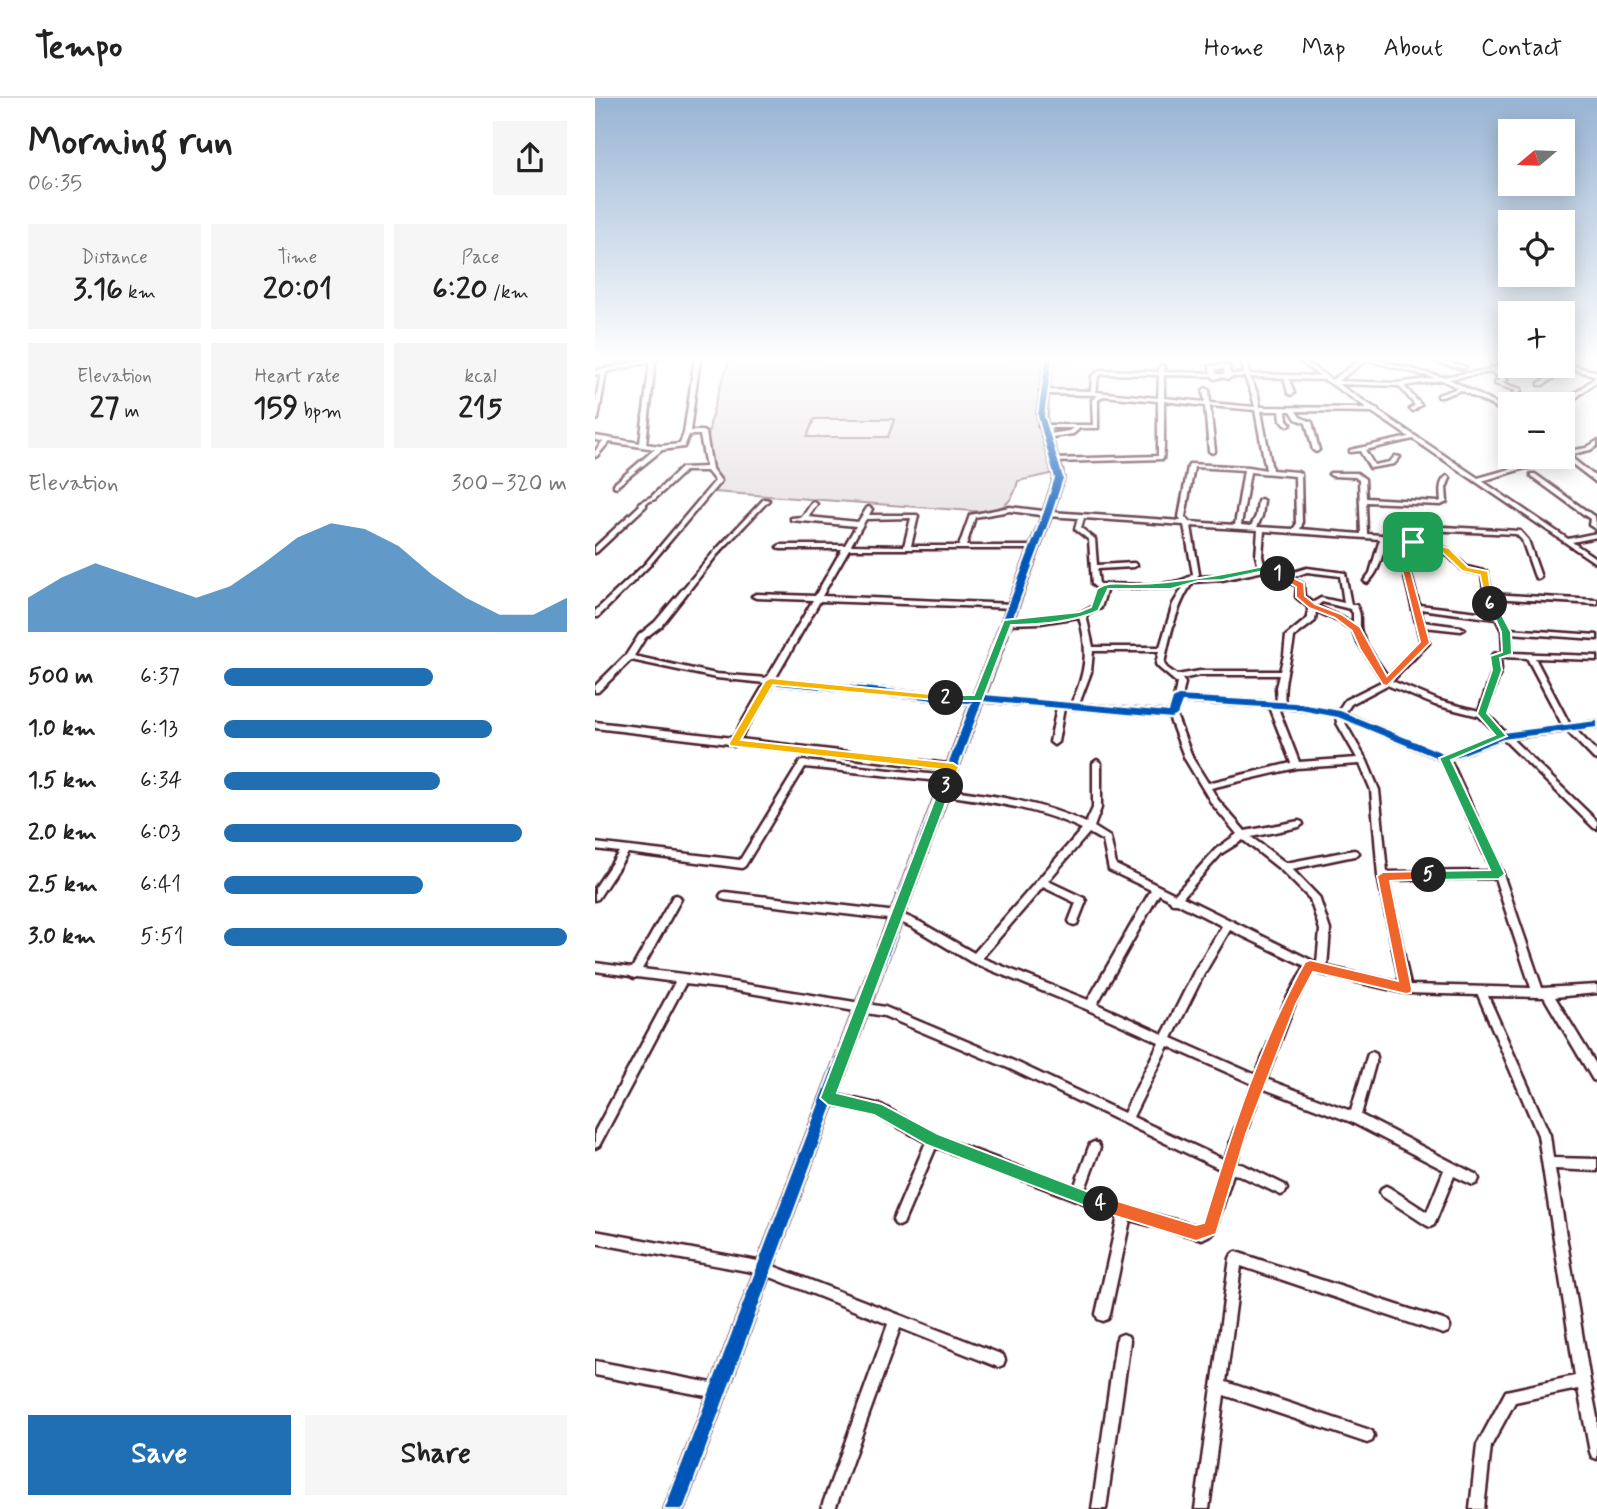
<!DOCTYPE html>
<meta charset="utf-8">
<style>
:root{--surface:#fff;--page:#f6f6f6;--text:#222;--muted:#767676;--line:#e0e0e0;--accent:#1f6fb2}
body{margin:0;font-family:Mynerve,sans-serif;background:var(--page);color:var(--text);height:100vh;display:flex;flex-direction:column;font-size:26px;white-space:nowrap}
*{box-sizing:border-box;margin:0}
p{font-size:23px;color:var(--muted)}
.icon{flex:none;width:38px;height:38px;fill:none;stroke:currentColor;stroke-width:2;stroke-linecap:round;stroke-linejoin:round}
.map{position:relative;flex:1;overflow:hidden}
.panel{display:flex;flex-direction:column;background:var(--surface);width:595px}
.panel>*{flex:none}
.needle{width:46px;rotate:251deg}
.buttons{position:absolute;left:903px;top:21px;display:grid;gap:14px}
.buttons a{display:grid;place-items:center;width:77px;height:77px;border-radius:0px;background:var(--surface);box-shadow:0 4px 18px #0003;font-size:35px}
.pin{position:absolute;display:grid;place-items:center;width:60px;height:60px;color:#fff;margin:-30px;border-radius:14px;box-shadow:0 4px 10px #0006}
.km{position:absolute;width:35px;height:35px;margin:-18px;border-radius:50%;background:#222;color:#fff;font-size:19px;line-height:35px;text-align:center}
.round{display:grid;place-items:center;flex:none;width:74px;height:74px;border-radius:0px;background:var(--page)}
.head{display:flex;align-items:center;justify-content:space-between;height:119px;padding:0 28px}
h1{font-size:38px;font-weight:700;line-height:52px}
.stats{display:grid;grid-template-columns:repeat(3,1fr);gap:10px;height:119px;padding:7px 28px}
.stats div{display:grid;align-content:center;border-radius:0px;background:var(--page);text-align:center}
.stats b{font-size:30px;font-weight:700}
.stats small{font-size:19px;font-weight:400}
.stats p{font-size:19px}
.chart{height:196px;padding:14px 28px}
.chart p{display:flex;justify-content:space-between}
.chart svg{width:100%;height:126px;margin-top:7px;fill:var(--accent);opacity:.7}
.cta{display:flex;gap:14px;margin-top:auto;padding:14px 28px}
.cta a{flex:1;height:80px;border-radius:0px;background:var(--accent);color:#fff;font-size:28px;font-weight:700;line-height:80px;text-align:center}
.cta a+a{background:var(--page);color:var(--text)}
ul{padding:0 28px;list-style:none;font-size:23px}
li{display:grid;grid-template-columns:112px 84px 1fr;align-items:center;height:52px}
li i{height:18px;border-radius:9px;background:var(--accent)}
header{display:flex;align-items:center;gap:42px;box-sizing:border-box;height:98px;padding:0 35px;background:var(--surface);border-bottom:2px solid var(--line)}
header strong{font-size:33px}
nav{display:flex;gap:38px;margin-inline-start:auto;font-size:24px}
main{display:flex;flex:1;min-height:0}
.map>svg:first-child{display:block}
.built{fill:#f2eeef}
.green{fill:#e5dee0;stroke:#987e86;stroke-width:2;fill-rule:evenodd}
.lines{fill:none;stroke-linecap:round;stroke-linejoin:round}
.minor-casing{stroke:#4a1f2b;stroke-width:5}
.tertiary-casing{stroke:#4a1f2b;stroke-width:6}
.minor{fill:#fff;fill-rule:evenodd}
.tertiary{fill:#fff;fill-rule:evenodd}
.cycleway-casing{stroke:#fff;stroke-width:5}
.cycleway{fill:#0057b8;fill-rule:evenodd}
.split-1{fill:#f0652b;stroke:#fff;stroke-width:2}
.split-2{fill:#22a559;stroke:#fff;stroke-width:2}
.split-3{fill:#f5b400;stroke:#fff;stroke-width:2}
.split-4{fill:#22a559;stroke:#fff;stroke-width:2}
.split-5{fill:#f0652b;stroke:#fff;stroke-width:2}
.split-6{fill:#22a559;stroke:#fff;stroke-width:2}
.split-7{fill:#f5b400;stroke:#fff;stroke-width:2}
</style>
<header>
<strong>Tempo</strong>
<nav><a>Home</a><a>Map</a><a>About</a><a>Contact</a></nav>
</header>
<main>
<section class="panel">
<div class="head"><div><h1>Morning run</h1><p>06:35</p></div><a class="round"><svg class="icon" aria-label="share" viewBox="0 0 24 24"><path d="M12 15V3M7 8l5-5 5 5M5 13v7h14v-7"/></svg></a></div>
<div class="stats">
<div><p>Distance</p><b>3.16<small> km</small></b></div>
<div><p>Time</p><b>20:01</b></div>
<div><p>Pace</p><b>6:20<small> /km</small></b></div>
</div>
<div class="stats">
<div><p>Elevation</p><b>27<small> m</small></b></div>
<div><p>Heart rate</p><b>159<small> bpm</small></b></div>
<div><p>kcal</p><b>215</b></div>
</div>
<div class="chart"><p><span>Elevation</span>300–320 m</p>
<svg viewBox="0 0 160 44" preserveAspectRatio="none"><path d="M0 44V32L10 25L20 20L30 24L40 28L50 32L60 28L70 20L80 11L90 6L100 8L110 14L120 24L130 32L140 38L150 38L160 32V44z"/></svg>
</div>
<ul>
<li><b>500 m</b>6:37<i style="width:61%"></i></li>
<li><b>1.0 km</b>6:13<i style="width:78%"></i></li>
<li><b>1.5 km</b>6:34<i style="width:63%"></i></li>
<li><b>2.0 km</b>6:03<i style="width:87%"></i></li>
<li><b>2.5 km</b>6:41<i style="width:58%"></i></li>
<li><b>3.0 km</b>5:51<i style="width:100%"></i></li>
</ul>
<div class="cta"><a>Save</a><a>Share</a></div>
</section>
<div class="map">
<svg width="1002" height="1411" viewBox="0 0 1002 1411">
<rect width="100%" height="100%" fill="#fff"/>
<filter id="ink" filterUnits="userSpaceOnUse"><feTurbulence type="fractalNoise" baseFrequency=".0143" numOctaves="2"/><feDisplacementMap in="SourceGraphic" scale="14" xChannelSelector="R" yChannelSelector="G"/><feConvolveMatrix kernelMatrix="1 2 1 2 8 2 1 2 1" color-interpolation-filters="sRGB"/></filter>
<g filter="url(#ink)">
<g class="built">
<path d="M457 260H485L484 268 497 269 494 289 453 288Z"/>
<path d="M219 321H299L294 339H211Z"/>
</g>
<path class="green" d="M135 260H457L452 330 469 373 423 383C419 402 410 411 391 414L119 394 127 381C96 354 125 292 135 260ZM219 321H298L299 322 293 339H212Z"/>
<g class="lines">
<g class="minor-casing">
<g id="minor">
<path d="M57 260H68L60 263 51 346 65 348 85 346 89 335 100 260H105L95 333H108L111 335 117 371 126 383 54 468 3 519H0V513L50 466 120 383 112 373H90L60 401 51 405V408L2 454 0 455V449L45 407 44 405 45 404 56 399 86 370 111 369 105 337H94L89 349 67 352 21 389 19 388V386L60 351 14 344 2 358 0 359V353L8 343 0 342V338L45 345 55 264 11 274 3 321 0 323V307L6 275 0 277V273Z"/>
<path d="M647 260H653L654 276 725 278 699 260H705L737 282 768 260H774L847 279 894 272 896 269 900 271 902 268V264L915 260V263L907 266V270L931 268 929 270 902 274 912 282 907 285 926 291V293L921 298 918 296 921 293 900 286V284L905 282 897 274 854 281 915 313V317L866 292 847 299H843V297L863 290 847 282 809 288 826 307 818 313 815 311 820 307 804 288 743 286 780 310 783 311V313L883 380 926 368 915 360V358L921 359 931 366 957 359H965L964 360 935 369 934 370H930L887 383 973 441 1002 435V439L977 444 1002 461V466L818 341 770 352 779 367 795 364 800 358 805 359 799 366 775 370 765 353 755 354V352L814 339 777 314 701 313 705 319 717 324 724 352 721 354 718 352 711 325 701 321 696 313H691L692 322 696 326 693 328 686 322 685 313H666L677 372 703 374 706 376 707 427 705 431 766 436 764 382 760 379 737 378 734 376 735 375H762L770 381 771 400 843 404 846 403C845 394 844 383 852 378L855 380 851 390 852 404 846 407 771 404 772 436 814 439 815 436 829 428 925 433 933 442 946 479 945 480 943 481 940 479 927 442 921 436 830 432 820 438 821 443 838 446 839 447 852 451 872 469 892 474 896 496 1002 502V506L897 500 899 516 907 517 914 531 1002 537V541L915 535 916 555 1002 558V562L940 560 975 627 1002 623V629L980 631 1002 654V662L999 661 972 633 916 640 1002 723V731L999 730 908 641 855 661 908 776 947 890 1002 887V895L960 899 1002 968V983L998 982 949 899 893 898 955 1037 958 1060 1002 1061V1073L960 1071 995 1283 1002 1319V1361L997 1359 995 1354 983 1291 920 1304 896 1348 889 1411H875L882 1347 911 1293 980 1278 943 1037 883 897 811 895 727 876 718 872 700 905 671 981 756 1013 772 959 773 956 777 954 781 956 782 959 766 1017 882 1077 884 1081 882 1085 878 1087 859 1078 839 1127 835 1129 831 1127 787 1098 785 1094 787 1090 791 1088 795 1090 832 1114 849 1072 756 1024 667 990 650 1036 641 1065 649 1067 690 1087 692 1091 690 1095 686 1097 644 1077 638 1076 619 1135 607 1141 535 1122 515 1216 513 1221 508 1223 503 1221 501 1216 523 1118 341 1049 308 1126 304 1128 300 1126 298 1122 331 1044 280 1016 229 1004 227 1000 229 996 233 995 286 1007 342 1038 479 1090 495 1046 499 1044 503 1046 505 1050 489 1094 530 1109 607 1129 610 1127 627 1072 413 970 289 918 132 891 90 886 4 1048 0 1050V1033L80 884 42 879 39 880 35 878 0 873V865L37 870 78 798 81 797 84 798 86 801 47 871 88 876 290 909 421 964 529 1015 564 944 491 911 376 864 319 830 301 822 130 802 127 801 125 798 127 795 130 794 302 814 325 824 379 855 487 731C443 710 397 704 349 697L346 696 345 694 346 692 349 691C398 697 446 704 491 725L498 710V665L502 662 506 665V710L499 729 515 739 521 767 580 796 621 751 642 736 617 706 590 661 574 619 469 610 463 644 459 647 455 644 462 609 383 603 372 605 177 586 145 641 361 667 362 669 358 672 142 646 139 648 135 646 0 630V624L138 640 170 585 121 580 36 562 3 594H0V588L31 557 44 537 60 524 118 455 169 401 174 402 122 457 66 528 50 540 39 558 121 576 172 580 218 502 161 500 157 498 161 496 220 498 247 451H185L182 449 185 447H250L261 428 196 422V420L207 419 217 405 219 404 222 406 213 419 263 424 272 410 274 409 277 411 274 417H322L323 418 316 448H364L375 417 415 409 456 414 587 423 584 419 593 369 595 366 654 369 671 372 660 312 615 308 620 353 617 355 614 353 610 308 569 303V348L568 361 460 364 457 362 458 361 563 358V303L508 298 503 302V330H485L478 336 450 340 448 339V337L474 333 478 330H447L444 328 445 327H498L497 302 503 297 448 296 445 294 448 292 496 293 497 278 506 272 564 274V269L567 267 570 269 569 274 616 275 615 268 631 267 634 269 635 276H649ZM772 262 840 280 802 285 743 283ZM620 271H629L630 276H622ZM507 276 564 277 563 300 501 294 503 279ZM569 277 617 278 620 281C625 279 627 279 633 281L636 279H650L657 297 660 309 615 305 614 292 611 290 608 292 610 304 569 300ZM655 279 689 280 693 295 696 297 699 295 694 281 730 282 772 310 665 309 663 297ZM599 369 649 372 640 427 594 424 590 419ZM655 374 700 378 701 427 698 431 662 429 667 418 669 403 666 401 663 403 661 418 656 428 646 427ZM415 413 452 418 483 420 480 431 494 442 497 486 500 489 506 490C504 495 503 502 500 506 489 521 430 522 412 522L408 524 412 526 446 525 484 519C494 551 491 575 476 606L383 597 372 599 180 581 225 503 421 510V506H418L227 498 254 451H442L443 450 440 448H371L380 419ZM316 420 309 448 256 447 271 421ZM489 420 589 427 598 476C583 491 526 486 504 486L502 471 539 469 542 467 539 465 502 467 500 441 486 430ZM596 428 663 432 661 458 664 470 627 478 602 479 604 476ZM669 433 785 441 775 475 769 483 772 485C785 475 787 456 792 441L814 443 815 449 808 471 826 545 793 579C784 565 771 550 766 534 763 524 768 518 761 507H756L750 475 712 470 689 477 670 469 667 458ZM821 447 833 450 836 468 838 469 841 467 840 451 848 453 868 472 887 476 892 515 824 507 814 471ZM669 473 702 488 701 499 713 509V520L691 538 689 557 685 573H605L582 577 572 570 569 566C575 538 581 508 598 484L627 482ZM712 474 745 478 749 505 726 500 717 505 709 498 708 486 695 480ZM590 486 578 506 565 549H498L491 517 506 510 512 490H576ZM727 504 755 511 758 515V525L722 508ZM825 511 901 521 907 533 908 555H901L897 557 898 572 884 613 845 603 797 583 834 545 829 529 866 533 870 531 866 529 828 524ZM721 513 745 524 758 532 761 541 788 583 750 602 743 613 690 605C687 582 697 561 699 539L720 523ZM498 553H564L561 566 563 569 582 585 579 601 574 614 484 606 496 574ZM905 559 932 560 968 628 911 635 891 615 906 572ZM605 577H684L681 589 682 604 587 599 590 585 587 581ZM792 587 840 607 884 618 903 636 850 657 750 615 756 606ZM586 604 674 609 696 665 613 685 598 661 581 617ZM683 610 700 611 741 618 742 625 762 660 704 664ZM750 621 847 662 897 773 792 774 784 692 772 663 750 625ZM765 666 776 692 783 778 805 885 732 869 735 832 724 799 697 771 759 758 762 757 764 755 762 753 759 752 691 765 656 739 704 729 708 726 707 724 704 723 650 733 623 702 616 690 701 670ZM494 735 508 743 514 772 556 792 493 902 387 860 448 789 481 805 474 823 476 826 479 827 482 826 491 803 489 800 453 783ZM648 742 686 772 715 801 725 832 722 865 588 799 627 755ZM900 780 936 890 815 887 793 782ZM564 796 575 802 577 805H582L627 828 600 872 568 936 502 906ZM635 832 710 868 690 904 661 977 577 940 608 878ZM573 948 658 986 638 1036 630 1062 538 1019Z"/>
<path d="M829 260H837L871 269 868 271Z"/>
<path d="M968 265 1002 274V278L973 270 948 287H944V285L968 269 966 268H968Z"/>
<path d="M1002 278V283L968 310 967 306Z"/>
<path d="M1002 343V348L995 352 973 357 1002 380V385L968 359V354L991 350Z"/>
<path d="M936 376H940L1000 419 1002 432 994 427 995 421 936 378Z"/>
<path d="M208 663 353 678 357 681 353 684 210 669 150 768 147 770 33 755 3 801 0 802V790L24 754 0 751V745L145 762 205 664Z"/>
<path d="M0 1133 168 1164 403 1255 408 1257 410 1262 408 1267 403 1269 305 1230 240 1411H226L293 1226 168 1176 0 1145Z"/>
<path d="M641 1154 848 1222 853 1224 855 1229 853 1234 848 1236 646 1168 631 1284 772 1331 777 1333 779 1338 777 1343 772 1345 629 1297 614 1411H600L635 1160 637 1156Z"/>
<path d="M528 1236 533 1238 535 1243 511 1411H497L521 1243 523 1238Z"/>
<path d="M0 1263 122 1286 127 1288 129 1293 127 1298 122 1300 0 1277Z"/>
</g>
</g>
<g class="tertiary-casing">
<path id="tertiary" d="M451 260H457L449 318 468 380 457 414 88 1411H70L449 414 460 380 443 318Z"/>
</g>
<use href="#minor" class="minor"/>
<use href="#tertiary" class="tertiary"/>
<g class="cycleway-casing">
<path id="cycleway" d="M451 260H457L449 318 468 380 457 414 389 597 574 614 578 601 583 598 700 605 745 613 850 656 907 635 1002 623V629L908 641 850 663 743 619 700 611 587 604 582 617 577 620 387 603 88 1411H70L377 604 372 605 175 586 170 583 175 580 372 599 379 598 449 414 460 380 443 318Z"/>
</g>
<use href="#cycleway" class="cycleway"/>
</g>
</g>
<linearGradient id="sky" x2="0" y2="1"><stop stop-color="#98b4d4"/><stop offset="0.57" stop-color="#fff"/><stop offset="1" stop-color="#fff" stop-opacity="0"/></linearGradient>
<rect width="1002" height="457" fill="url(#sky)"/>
<path class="split-1" d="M815 443 822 444 815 471 835 545 792 588 788 587 765 551 757 533 740 520 714 510 701 499V489L679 476 687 474 709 485 710 498 720 506 746 516 765 529 792 578 825 544 807 471Z"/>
<path class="split-2" d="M669 468 688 476 683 479 669 473 627 482 603 483 576 491H513L503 513C477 524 445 527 416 527L387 603H351L346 600 351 597H379L409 522 484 514 496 509 502 491C512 483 526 486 539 486 583 485 626 477 669 468Z"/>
<path class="split-3" d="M175 580 355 598V603H351L178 587 146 642 358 665 364 669 355 691 351 692 345 688 352 672 135 648 134 645 170 583Z"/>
<path class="split-4" d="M351 684 357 688 242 995 287 1006 343 1036 512 1101 514 1106 512 1112 506 1114 332 1047 279 1017 233 1007 225 1000 345 688Z"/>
<path class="split-5" d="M834 773 840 777 838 781 795 783 817 891 816 895 811 896 718 874 701 906 651 1036 621 1136 601 1143 501 1112 498 1106 501 1101 506 1098 601 1127 609 1125C636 1036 665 945 710 864L715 862 803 883 782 778 788 774Z"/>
<path class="split-6" d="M892 504H898L901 515 907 517 916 534 917 556 905 560 907 572 892 615 912 638 856 662 910 776 904 781 834 782 828 777 834 773 895 772 844 660 900 637 882 616 897 572 895 558 907 554 906 534 900 520 891 517Z"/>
<path class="split-7" d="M818 442 854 450 873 469 893 473 898 508 891 506 885 477 867 473 847 454 815 446Z"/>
</svg>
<div class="buttons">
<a><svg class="needle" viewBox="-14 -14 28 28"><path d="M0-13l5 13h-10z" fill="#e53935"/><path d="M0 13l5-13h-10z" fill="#767676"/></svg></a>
<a><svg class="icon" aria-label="locate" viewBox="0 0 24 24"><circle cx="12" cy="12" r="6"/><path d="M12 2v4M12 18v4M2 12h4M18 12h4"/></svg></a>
<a>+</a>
<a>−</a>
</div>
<div class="pin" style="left:818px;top:444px;background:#1e9e55"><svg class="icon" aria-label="arrive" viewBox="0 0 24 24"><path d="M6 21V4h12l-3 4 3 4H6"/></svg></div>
<b class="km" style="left:683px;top:476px">1</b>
<b class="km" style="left:351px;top:600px">2</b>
<b class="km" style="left:351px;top:688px">3</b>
<b class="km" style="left:506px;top:1106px">4</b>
<b class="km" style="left:834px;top:777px">5</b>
<b class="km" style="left:895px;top:506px">6</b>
</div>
</main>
